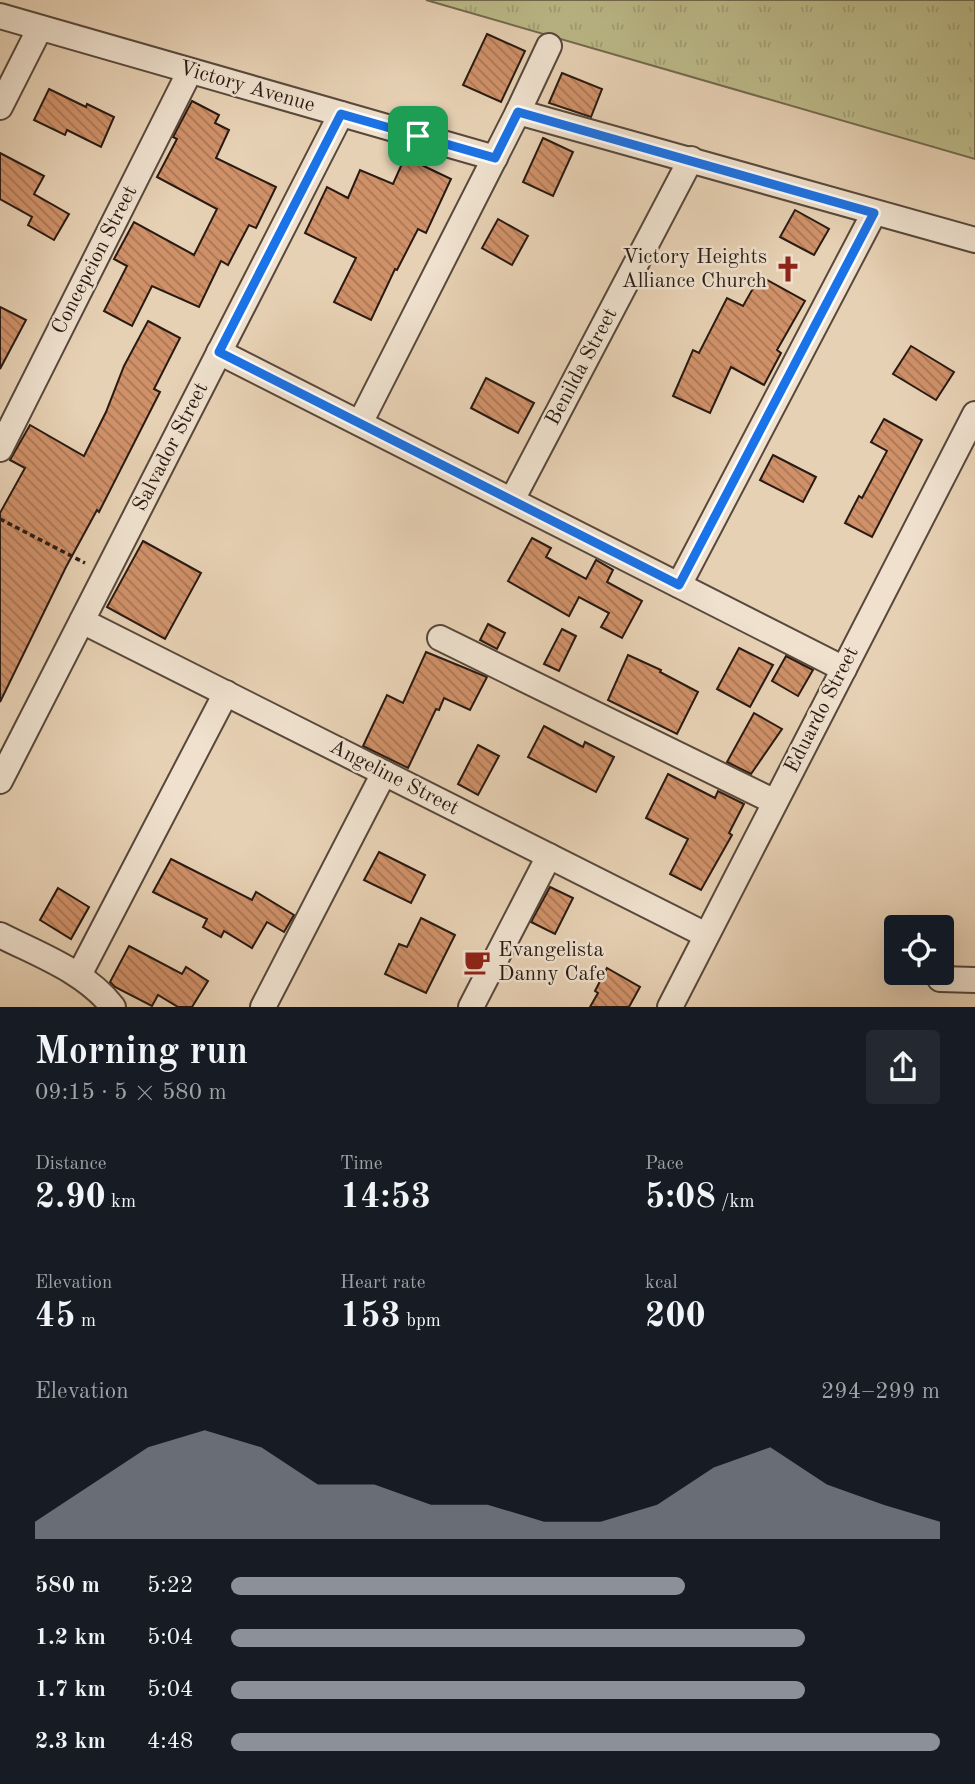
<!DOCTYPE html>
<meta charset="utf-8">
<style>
:root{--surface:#171b24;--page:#242831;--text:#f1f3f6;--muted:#9ea1a6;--accent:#8c9099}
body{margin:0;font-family:"Old Standard TT",serif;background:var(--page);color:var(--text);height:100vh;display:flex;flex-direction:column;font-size:26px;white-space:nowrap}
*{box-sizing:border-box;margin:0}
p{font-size:23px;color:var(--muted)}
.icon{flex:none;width:38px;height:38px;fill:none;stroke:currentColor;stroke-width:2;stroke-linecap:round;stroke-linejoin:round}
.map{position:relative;height:1007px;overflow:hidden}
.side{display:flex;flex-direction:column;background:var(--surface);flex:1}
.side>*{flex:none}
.tools{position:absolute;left:884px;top:915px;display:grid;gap:14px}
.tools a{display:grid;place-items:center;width:70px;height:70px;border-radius:7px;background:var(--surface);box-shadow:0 7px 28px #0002;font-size:35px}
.pin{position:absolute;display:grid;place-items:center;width:60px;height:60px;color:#fff;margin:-30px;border-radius:14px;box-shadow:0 4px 10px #0006}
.round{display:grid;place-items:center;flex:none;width:74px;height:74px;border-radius:7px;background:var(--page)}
.summary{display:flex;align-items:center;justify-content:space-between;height:119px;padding:0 35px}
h1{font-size:38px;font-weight:700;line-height:52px}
.metrics{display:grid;grid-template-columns:repeat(3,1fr);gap:10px;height:119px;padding:7px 35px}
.metrics div{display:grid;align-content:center}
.metrics b{font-size:35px;font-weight:700}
.metrics small{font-size:19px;font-weight:400}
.metrics p{font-size:19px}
.chart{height:196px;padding:14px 35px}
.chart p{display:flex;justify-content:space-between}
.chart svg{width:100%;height:126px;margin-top:7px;fill:var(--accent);opacity:.7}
ul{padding:0 35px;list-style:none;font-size:23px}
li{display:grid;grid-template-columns:112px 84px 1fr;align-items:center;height:52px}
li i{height:18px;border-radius:9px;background:var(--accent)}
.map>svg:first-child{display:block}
.grass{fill:url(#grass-tufts);stroke:#726a4e;stroke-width:2}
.building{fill:url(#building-back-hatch);stroke:#291a13;stroke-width:2}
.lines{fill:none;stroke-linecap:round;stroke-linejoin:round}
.minor-casing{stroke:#58483b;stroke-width:28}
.path{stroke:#291a13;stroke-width:3.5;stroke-dasharray:5 3.5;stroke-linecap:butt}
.minor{stroke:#efe1ce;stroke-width:24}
.route-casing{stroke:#fff;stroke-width:14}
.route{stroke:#1a73e8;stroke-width:9}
.labels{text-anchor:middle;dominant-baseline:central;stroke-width:5;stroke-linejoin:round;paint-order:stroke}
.street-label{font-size:21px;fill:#291a13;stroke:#efe1ce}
.poi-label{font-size:21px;fill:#291a13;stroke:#efe1ce;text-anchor:end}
</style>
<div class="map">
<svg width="975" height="1007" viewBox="0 0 975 1007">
<defs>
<pattern id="grass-tufts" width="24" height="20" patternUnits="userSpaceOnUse" patternTransform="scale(1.75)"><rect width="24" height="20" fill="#bcba89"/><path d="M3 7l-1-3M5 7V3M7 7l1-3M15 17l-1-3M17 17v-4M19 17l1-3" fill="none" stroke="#a29f75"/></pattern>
<pattern id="building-back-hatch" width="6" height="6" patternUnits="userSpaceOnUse" patternTransform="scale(1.75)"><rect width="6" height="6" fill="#d09169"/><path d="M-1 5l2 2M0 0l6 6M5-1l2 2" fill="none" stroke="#a97655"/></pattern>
</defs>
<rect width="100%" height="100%" fill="#e7d1b4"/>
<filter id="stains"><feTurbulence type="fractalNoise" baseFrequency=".00286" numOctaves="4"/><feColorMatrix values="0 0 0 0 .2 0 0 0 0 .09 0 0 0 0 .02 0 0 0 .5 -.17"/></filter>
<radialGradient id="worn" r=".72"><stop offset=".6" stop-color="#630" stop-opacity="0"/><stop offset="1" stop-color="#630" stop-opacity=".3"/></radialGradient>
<path class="grass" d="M426 0H975V159Z"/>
<g class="building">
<path d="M487 34 525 51 501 102 463 85Z"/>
<path d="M562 73 602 89 591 117 549 103Z"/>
<path d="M49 89 86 107 87 104 114 117 101 147 67 130 65 135 34 120Z"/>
<path d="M192 101 219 115 215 123 229 130 216 158 276 187 256 228 249 225 228 265 221 261 199 307 152 286 132 326 104 311 127 266 114 259 134 222 194 255 217 209 157 177 177 139 173 137Z"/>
<path d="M543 138 573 152 553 196 523 182Z"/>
<path d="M0 153 44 176 34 194 69 214 54 240 28 225 32 217 0 199Z"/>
<path d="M405 157 451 179 426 233 418 229 397 270 395 269 371 320 334 302 356 258 305 233 327 187 348 198 360 170 393 184Z"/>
<path d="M795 210 829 229 814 255 780 237Z"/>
<path d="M498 219 528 236 512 265 482 248Z"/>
<path d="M760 276 805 301 777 350 781 353 764 385 731 367 710 413 673 396 693 350 699 353 727 298 743 306Z"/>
<path d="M0 307 26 320 0 369Z"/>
<path d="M148 321 180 338 154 389 160 392 99 512 97 510 66 567 0 702V513L25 468 10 460 30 425 84 456 106 412 124 366Z"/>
<path d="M911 346 954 372 936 400 893 374Z"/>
<path d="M486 378 534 403 518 433 471 408Z"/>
<path d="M884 419 922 440 872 537 845 523 859 496 862 498 887 451 871 442Z"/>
<path d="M773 455 816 477 803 502 760 480Z"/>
<path d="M532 538 551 548 546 557 586 579 596 560 613 570 607 582 642 601 622 638 601 627 609 613 579 597 569 616 508 581Z"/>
<path d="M143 541 201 573 165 639 107 607Z"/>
<path d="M488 624 505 633 497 649 480 640Z"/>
<path d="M562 629 576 636 559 671 544 664Z"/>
<path d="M739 648 773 665 750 707 717 689Z"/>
<path d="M426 652 487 677 470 710 444 698 439 710 436 709 408 768 363 746 387 695 403 703Z"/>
<path d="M628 655 661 670 660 672 698 692 677 734 608 700Z"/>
<path d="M786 656 813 670 798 696 772 681Z"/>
<path d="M754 713 782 729 751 774 727 762Z"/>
<path d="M544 726 583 747 585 742 614 757 596 792 528 757Z"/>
<path d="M478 745 499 756 478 795 458 784Z"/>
<path d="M668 774 715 798 718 791 744 804 729 833 732 835 701 890 670 874 688 839 646 818Z"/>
<path d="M379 852 425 875 411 903 364 880Z"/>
<path d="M171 859 252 900 256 892 294 915 284 932 267 922 252 948 224 931 221 937 203 927 207 919 153 892Z"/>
<path d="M550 887 573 898 555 934 531 922Z"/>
<path d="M58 888 89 907 71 939 40 920Z"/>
<path d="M421 918 455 935 426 993 385 974 399 944 407 947Z"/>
<path d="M129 946 182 974 186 967 208 981 192 1007H178L158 995 152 1006 115 987 110 982Z"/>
<path d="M607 968 640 987 629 1007H590L598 993 595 991Z"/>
</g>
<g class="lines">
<g class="minor-casing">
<g id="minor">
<path d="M0 16 495 158"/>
<path d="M0 107 40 28"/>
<path d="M518 112 975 240"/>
<path d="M219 352 844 669"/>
<path d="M360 423 518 112 549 46"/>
<path d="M0 449 190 71"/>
<path d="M512 500 691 159"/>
<path d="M679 585 874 213"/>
<path d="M82 621 706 935"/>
<path d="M440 638 775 802"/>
<path d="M0 781 341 114"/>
<path d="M0 935C39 955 85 971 113 1007"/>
<path d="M79 975 226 693"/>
<path d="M940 979 975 980"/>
<path d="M263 1007 384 773"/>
<path d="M471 1007 549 856"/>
<path d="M670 1007 975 414"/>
</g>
</g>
<path class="path" d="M0 519 85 563"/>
<use href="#minor" class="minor"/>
</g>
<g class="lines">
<g class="route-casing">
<path id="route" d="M518 112 874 213 679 585 219 352 341 114 495 158Z"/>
</g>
<use href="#route" class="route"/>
</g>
<defs>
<g id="church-bare" transform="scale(2.1)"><path d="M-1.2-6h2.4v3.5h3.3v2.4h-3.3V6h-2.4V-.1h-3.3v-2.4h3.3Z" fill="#8f2418" stroke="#efe1ce" stroke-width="2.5" paint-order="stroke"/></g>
<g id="cafe-bare" transform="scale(2.1)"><path d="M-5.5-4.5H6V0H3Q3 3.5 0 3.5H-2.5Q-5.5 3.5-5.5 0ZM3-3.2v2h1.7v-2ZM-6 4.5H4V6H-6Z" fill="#8f2418" stroke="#efe1ce" stroke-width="2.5" paint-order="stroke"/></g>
</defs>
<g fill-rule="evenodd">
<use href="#church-bare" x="788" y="269"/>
<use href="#cafe-bare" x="477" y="962"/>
</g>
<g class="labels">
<g class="street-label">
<text transform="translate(247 87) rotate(16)">Victory Avenue</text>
<text transform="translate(95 260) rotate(-63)">Concepcion Street</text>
<text transform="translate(582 367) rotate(-62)">Benilda Street</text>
<text transform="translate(171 447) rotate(-63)">Salvador Street</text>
<text transform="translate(822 710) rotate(-63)">Eduardo Street</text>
<text transform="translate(394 778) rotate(27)">Angeline Street</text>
</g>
<g class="poi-label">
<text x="767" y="257">Victory Heights<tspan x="767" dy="24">Alliance Church</tspan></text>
<text x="498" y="950" text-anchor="start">Evangelista<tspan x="498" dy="24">Danny Cafe</tspan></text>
</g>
</g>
<rect width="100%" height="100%" filter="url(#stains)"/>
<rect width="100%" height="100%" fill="url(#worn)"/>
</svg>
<div class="tools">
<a><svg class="icon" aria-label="locate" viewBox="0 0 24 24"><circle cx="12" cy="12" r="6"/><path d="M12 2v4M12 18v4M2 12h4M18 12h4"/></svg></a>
</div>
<div class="pin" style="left:418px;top:136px;background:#1e9e55"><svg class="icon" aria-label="arrive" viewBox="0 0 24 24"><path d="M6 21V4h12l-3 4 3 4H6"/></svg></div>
</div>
<section class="side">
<div class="summary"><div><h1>Morning run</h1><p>09:15 · 5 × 580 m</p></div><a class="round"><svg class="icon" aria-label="share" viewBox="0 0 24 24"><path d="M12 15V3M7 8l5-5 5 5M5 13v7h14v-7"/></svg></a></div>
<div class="metrics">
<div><p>Distance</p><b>2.90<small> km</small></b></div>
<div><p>Time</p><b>14:53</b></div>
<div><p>Pace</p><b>5:08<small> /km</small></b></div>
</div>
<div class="metrics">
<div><p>Elevation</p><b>45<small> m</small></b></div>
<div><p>Heart rate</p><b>153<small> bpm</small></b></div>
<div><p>kcal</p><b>200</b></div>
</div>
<div class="chart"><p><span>Elevation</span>294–299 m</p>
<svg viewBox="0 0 160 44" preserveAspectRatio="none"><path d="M0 44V38L10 25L20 12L30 6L40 12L50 25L60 25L70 32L80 32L90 38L100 38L110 32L120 19L130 12L140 25L150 32L160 38V44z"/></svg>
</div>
<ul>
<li><b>580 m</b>5:22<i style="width:64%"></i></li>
<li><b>1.2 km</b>5:04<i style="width:81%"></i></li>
<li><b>1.7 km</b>5:04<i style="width:81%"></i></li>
<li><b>2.3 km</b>4:48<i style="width:100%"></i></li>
</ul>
</section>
